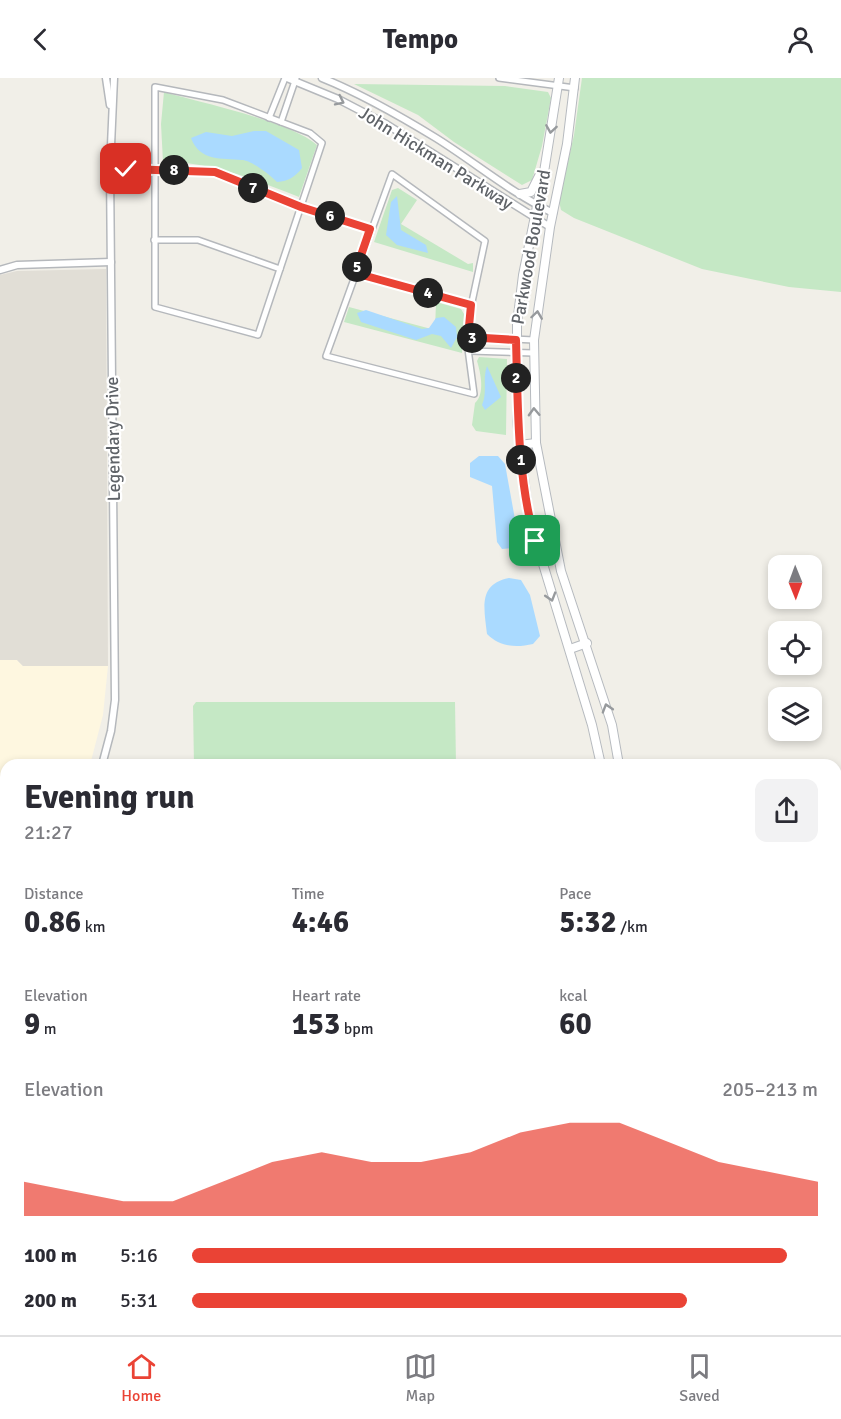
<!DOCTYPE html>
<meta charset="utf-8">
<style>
:root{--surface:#fff;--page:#f2f2f3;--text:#2b2b33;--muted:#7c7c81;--line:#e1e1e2;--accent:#ea4335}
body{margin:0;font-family:Signika,sans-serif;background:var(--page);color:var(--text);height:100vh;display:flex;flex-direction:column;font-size:22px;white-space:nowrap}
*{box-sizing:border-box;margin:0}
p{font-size:20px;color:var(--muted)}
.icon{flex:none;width:33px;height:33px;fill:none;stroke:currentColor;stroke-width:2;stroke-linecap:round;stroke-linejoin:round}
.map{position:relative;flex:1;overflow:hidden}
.panel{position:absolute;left:0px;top:681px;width:842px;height:576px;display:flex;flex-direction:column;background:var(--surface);border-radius:18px 18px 0 0;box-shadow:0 3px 9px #0003}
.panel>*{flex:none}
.needle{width:39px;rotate:179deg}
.controls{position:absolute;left:768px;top:477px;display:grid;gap:12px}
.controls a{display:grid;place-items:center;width:54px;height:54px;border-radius:12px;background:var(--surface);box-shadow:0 3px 9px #0003;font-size:30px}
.pin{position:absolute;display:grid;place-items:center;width:51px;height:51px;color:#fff;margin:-26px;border-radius:12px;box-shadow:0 3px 9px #0006}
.km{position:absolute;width:30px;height:30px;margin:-15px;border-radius:50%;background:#222;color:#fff;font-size:16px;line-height:30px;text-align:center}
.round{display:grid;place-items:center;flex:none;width:63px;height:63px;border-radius:12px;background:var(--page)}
.head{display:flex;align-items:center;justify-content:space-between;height:102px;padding:0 24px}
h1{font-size:33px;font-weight:800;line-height:45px}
.figures{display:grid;grid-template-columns:repeat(3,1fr);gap:9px;height:102px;padding:6px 24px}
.figures div{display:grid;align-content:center}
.figures b{font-size:30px;font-weight:800}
.figures small{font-size:16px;font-weight:400}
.figures p{font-size:16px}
.chart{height:168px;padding:12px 24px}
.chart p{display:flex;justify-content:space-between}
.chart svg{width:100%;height:108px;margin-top:6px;fill:var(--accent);opacity:.7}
ul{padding:0 24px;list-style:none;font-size:20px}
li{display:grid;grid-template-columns:96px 72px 1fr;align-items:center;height:45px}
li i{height:15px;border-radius:8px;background:var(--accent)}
header{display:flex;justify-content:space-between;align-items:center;height:78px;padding:0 24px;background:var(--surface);font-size:27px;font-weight:800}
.dock{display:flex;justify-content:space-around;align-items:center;height:84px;border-top:2px solid var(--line);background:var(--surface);font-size:16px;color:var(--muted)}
.dock a{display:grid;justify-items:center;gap:3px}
.dock .current{color:var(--accent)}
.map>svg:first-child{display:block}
.commercial{fill:#fef7e0}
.education{fill:#e1ded6}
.medical{fill:#fce8e6}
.green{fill:#c5e8c5}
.water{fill:#aadaff}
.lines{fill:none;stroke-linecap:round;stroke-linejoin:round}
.minor-casing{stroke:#b5b8bc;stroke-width:8}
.tertiary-casing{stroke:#b5b8bc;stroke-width:9}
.secondary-casing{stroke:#b6babf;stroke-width:10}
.minor{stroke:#fff;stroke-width:5}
.tertiary{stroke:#fff;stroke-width:6}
.secondary{stroke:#fff;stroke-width:8}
.oneway{stroke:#979a9d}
.route-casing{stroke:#fff;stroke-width:12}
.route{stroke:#ea4335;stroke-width:8}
.labels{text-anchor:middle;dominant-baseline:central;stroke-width:4.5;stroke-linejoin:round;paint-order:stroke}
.street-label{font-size:18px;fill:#5f6368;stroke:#fff}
</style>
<header><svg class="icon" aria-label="back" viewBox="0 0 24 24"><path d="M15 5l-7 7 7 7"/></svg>Tempo<svg class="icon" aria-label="person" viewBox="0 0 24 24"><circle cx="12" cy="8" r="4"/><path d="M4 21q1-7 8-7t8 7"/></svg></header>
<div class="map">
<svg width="841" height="1257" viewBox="0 0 841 1257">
<rect width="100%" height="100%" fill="#f1efe8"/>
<path class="commercial" d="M0 582H17L23 588H108L103 637 90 687H6V770L0 766Z"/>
<path class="education" d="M106 191 108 588H23L17 582H0V197L17 193Z"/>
<path class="medical" d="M836 909H841V990L836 978Z"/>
<g class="green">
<path d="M582 0H841V214L789 209 702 191 574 140 561 132 559 123 574 57Z"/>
<path d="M354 6 505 8 548 14 551 20 542 68 532 102 522 107 454 64 418 37Z"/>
<path d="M164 14C202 25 289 43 317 67L299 119C255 102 211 83 163 84L161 46Z"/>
<path d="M398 110 417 122 401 146 468 186 473 185V194L374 164 392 112Z"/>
<path d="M436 224 461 231 464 236 462 275 344 244 349 229 435 252Z"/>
<path d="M479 279 507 281 506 357 476 353 472 347 475 325C485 316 481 296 477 283Z"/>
<path d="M196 624H455L456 687H194L193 628Z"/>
<path d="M836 1038 841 1049V1222L836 1208 840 1155 836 1137Z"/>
</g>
<g class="water">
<path d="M254 53H266L299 72 302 90C295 99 289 103 277 104 272 98 251 82 242 82 222 80 200 84 191 60L206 54 232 58Z"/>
<path d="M397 118 401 152 426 167 428 175 397 167 386 157 391 124Z"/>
<path d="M366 232 422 251 429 250 436 240 444 239 456 249 457 259 451 270 441 258 432 256 416 262 361 244 357 235Z"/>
<path d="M487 288 501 319 485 332 482 327C488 313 482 302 487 288Z"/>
<path d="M479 378H498L505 386 518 458 514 470 502 471 497 464 492 408 470 399V385Z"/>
<path d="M509 500 521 502 530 517 540 558 533 566C516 570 500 569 487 556 484 530 478 506 509 500Z"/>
</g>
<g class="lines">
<g class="minor-casing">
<g id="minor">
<path d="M499 0 575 10"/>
<path d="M155 9 223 22 310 55 322 65 258 257 155 229Z"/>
<path d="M269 40 285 0"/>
<path d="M281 44 296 0"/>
<path d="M110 90 215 94 301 129 370 151"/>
<path d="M392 96 485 163 469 238 468 271 474 316 326 278Z"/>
<path d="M154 162H198L280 191"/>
<path d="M355 195 471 227"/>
<path d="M468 259 534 262"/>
<path d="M470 273 534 275"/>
<path d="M90 1251 99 1256 111 1257 398 1254 407 1251"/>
</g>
</g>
<g class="tertiary-casing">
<g id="tertiary">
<path d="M106 0 110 27"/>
<path d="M287 0 338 21 386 46 550 149"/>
<path d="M322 0C362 16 400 38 436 60 476 85 511 115 553 135"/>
<path d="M0 192 17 187 111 184"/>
<path d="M102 687 111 653 115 622 110 90 114 0"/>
<path d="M628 1257 634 1251"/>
<path d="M646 1257 653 1251"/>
</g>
</g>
<g class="secondary-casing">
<g id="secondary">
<path d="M559 0 544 94 523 197 517 246V343L529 440 592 647 601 687"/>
<path d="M575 0 567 66 550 149 534 262 536 365 561 493 612 647 619 687"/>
<path d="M520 116 531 114 539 98"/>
<path d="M519 367 536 365"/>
<path d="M570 571 587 565"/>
<path d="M0 782 6 786"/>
<path d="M0 801 6 804"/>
<path d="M836 877H841"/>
<path d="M836 893H841"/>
<path d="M789 1251 796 1257"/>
<path d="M817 1251 825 1257"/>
</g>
</g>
<use href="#minor" class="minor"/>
<use href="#tertiary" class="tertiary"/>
<use href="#secondary" class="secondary"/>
</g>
<defs><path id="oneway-chevron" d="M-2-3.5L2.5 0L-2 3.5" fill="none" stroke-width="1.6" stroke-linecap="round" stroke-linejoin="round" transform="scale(1.5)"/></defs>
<g class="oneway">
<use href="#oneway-chevron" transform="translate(340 23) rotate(26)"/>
<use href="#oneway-chevron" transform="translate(551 51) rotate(99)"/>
<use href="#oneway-chevron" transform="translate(537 237) rotate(-82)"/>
<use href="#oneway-chevron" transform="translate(534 334) rotate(-92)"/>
<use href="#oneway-chevron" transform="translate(551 519) rotate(73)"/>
<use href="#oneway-chevron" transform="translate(607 630) rotate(-107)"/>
</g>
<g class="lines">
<g class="route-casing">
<path id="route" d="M126 91 215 94 301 129 370 151 355 195 471 227 468 259 516 262C518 330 517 397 535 463"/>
</g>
<use href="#route" class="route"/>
</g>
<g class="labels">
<g class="street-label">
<text transform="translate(436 80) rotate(32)">John Hickman Parkway</text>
<text transform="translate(531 169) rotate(-80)">Parkwood Boulevard</text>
<text transform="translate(113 361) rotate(-91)">Legendary Drive</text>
</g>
</g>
</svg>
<div class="controls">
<a><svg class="needle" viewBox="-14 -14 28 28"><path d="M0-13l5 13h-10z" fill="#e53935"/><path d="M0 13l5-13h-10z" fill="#7c7c81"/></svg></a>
<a><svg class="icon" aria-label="locate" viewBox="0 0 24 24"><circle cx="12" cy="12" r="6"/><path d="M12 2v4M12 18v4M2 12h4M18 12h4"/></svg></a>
<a><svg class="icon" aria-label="layers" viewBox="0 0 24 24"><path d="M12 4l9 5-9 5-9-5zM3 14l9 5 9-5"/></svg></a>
</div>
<div class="pin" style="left:535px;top:463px;background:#1e9e55"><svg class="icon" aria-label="arrive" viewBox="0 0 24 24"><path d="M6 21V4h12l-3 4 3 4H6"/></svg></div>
<div class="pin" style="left:126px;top:91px;background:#d93025"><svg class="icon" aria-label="check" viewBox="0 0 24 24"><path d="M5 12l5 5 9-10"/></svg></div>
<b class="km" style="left:521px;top:382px">1</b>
<b class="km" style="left:516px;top:300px">2</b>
<b class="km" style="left:472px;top:260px">3</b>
<b class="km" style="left:428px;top:215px">4</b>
<b class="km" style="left:357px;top:189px">5</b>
<b class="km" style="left:330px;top:138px">6</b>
<b class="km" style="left:253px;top:110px">7</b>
<b class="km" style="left:174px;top:92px">8</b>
<section class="panel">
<div class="head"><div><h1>Evening run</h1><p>21:27</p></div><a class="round"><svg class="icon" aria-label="share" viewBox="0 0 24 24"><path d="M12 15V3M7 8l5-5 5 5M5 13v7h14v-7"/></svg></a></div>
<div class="figures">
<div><p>Distance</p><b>0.86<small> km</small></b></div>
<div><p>Time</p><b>4:46</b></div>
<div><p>Pace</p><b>5:32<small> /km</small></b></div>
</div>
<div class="figures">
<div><p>Elevation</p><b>9<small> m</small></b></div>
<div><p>Heart rate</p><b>153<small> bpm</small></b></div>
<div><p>kcal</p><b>60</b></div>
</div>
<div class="chart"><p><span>Elevation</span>205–213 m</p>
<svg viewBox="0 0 160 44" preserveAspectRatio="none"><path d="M0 44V30L10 34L20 38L30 38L40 30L50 22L60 18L70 22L80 22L90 18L100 10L110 6L120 6L130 14L140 22L150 26L160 30V44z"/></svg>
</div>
<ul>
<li><b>100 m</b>5:16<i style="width:95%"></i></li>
<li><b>200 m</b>5:31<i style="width:79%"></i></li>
</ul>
</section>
</div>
<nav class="dock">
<a class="current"><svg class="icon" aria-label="home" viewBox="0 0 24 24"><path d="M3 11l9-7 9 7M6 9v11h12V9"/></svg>Home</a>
<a><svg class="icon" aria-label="map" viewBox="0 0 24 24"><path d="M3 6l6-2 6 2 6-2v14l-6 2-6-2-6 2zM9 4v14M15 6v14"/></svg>Map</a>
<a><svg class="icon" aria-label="saved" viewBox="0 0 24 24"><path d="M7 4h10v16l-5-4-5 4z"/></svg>Saved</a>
</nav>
